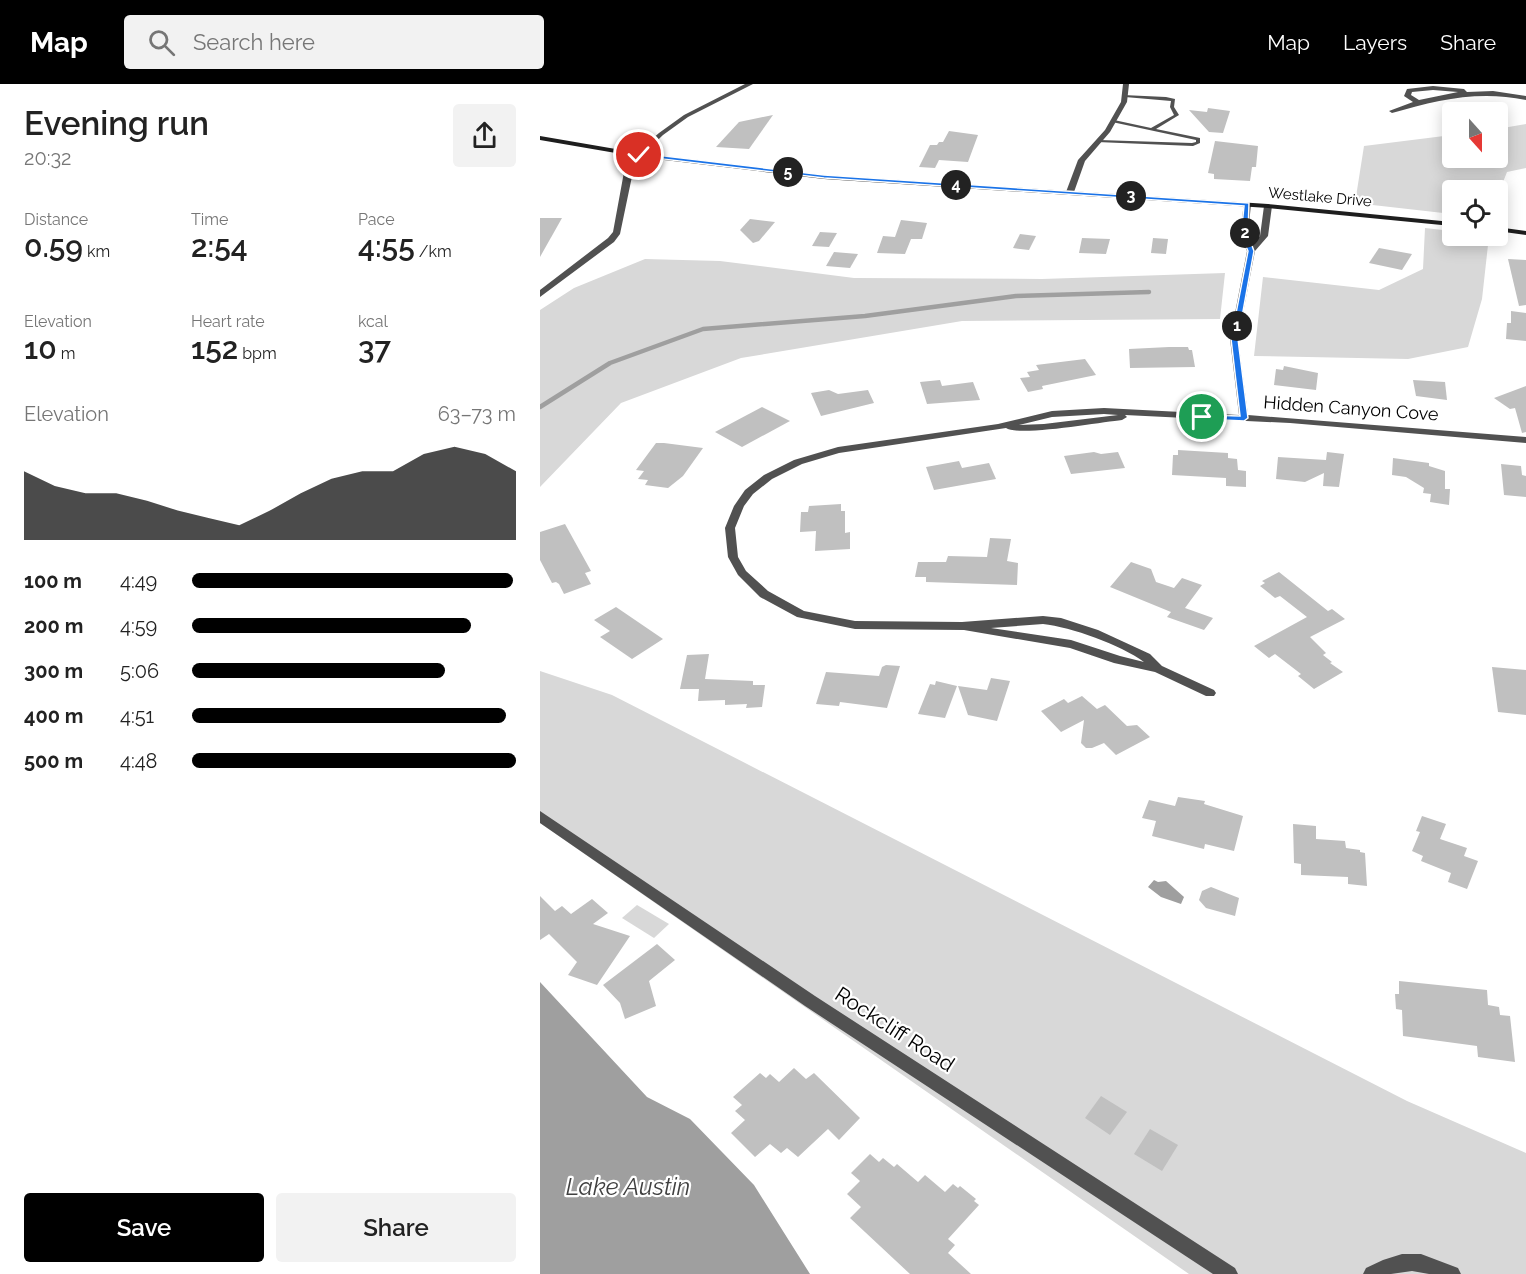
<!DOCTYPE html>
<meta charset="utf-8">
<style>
:root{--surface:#fff;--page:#f2f2f2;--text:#222;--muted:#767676;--accent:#000}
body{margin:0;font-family:Raleway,sans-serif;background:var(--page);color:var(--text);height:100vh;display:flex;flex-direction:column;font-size:22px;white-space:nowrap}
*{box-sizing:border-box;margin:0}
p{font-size:20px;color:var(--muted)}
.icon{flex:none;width:33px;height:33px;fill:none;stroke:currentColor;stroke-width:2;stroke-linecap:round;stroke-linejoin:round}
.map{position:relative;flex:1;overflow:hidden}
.panel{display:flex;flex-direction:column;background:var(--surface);width:540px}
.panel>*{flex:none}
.needle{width:39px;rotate:159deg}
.controls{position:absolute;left:902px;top:18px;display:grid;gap:12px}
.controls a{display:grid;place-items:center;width:66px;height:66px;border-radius:6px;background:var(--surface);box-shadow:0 3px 15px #0003;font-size:30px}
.pin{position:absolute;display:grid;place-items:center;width:51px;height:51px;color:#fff;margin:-26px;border:3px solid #fff;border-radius:50%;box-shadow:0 2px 6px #0007}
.km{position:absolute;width:30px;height:30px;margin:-15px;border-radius:50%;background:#222;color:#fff;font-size:16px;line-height:30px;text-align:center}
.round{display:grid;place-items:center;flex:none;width:63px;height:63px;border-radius:6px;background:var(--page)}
.head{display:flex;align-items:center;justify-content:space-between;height:102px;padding:0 24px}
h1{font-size:33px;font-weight:600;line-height:45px}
.stats{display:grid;grid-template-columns:repeat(3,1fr);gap:9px;height:102px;padding:6px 24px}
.stats div{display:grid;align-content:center}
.stats b{font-size:30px;font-weight:600}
.stats small{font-size:16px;font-weight:400}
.stats p{font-size:16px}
.chart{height:168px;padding:12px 24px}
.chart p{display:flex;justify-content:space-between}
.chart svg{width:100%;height:108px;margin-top:6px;fill:var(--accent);opacity:.7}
.primary-button{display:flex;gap:12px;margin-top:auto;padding:12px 24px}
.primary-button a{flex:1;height:69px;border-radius:6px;background:var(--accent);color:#fff;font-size:24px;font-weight:600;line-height:69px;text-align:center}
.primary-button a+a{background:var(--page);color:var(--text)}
ul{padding:0 24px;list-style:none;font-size:20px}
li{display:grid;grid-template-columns:96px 72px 1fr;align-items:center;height:45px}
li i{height:15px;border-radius:8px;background:var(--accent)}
header{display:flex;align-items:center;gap:36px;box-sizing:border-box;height:84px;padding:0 30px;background:var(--accent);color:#fff}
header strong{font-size:28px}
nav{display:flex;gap:33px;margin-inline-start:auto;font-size:21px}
.search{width:420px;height:54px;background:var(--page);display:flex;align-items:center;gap:15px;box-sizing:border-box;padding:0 21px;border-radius:6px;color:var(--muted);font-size:22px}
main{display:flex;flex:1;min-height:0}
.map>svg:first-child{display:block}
.green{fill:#d8d8d8}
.water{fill:#9f9f9f}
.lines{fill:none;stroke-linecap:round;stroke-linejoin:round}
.stream{stroke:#9f9f9f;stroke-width:4.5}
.building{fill:#c0c0c0}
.lane{fill:#515151;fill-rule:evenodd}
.street{fill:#515151;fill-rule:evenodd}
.secondary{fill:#1e1e1e;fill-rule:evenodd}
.route{fill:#1a73e8;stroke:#fff;stroke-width:1.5}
.labels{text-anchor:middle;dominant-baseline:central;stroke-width:4.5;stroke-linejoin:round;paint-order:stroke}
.far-street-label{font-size:15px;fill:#000;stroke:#fff}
.street-label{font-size:18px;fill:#000;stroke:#fff}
.near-street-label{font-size:21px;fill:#000;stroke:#fff}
.near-water-label{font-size:24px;font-style:italic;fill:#404040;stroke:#fff}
</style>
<header>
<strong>Map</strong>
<div class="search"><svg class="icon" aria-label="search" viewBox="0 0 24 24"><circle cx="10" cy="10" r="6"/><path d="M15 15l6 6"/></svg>Search here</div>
<nav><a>Map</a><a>Layers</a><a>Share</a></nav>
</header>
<main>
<section class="panel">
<div class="head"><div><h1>Evening run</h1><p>20:32</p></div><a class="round"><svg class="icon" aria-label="share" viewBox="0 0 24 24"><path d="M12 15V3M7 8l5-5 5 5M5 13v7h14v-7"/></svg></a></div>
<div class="stats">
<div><p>Distance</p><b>0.59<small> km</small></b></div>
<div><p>Time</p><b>2:54</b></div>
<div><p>Pace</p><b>4:55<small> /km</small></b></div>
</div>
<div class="stats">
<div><p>Elevation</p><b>10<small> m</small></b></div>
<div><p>Heart rate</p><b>152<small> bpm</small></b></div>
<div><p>kcal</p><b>37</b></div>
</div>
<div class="chart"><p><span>Elevation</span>63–73 m</p>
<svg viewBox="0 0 160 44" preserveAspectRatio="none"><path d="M0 44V16L10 22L20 25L30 25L40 28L50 32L60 35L70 38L80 32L90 25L100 19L110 16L120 16L130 9L140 6L150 9L160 16V44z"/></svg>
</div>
<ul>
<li><b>100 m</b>4:49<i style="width:99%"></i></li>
<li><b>200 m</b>4:59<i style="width:86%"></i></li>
<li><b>300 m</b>5:06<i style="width:78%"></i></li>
<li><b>400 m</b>4:51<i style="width:97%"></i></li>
<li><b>500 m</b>4:48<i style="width:100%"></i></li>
</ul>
<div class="primary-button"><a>Save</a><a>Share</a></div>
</section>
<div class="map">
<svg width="986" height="1190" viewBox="0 0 986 1190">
<rect width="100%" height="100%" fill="#fff"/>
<g class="green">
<path d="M986 40V84L967 88 957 113V106H912V130L815 119 824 62 912 51V74H957V45Z"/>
<path d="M885 144 912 147V152H949L942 215 928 263 868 275 714 272 723 193 839 206 883 185Z"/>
<path d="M105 175 180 177 314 194 502 195 685 189 680 235 422 237 201 274 81 319 0 403V226L34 204Z"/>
<path d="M0 587 72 611 867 1017 986 1069V1190H649L0 739Z"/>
<path d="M97 821 129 840 114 854 82 834Z"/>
</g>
<g class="water">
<path d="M614 796 618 798 626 797 644 813 641 820 621 813 608 803Z"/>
<path d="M0 898 107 1013 150 1035 214 1101 270 1190H0Z"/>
</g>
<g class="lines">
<path class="stream" d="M0 323 70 279 163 245 325 232 476 212 609 208"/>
</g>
<g class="building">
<path d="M668 24 690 27 683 49 669 48 649 26 667 28Z"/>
<path d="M233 31 209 65 176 63 199 38Z"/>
<path d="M409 47 438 51 428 78 399 76 395 84 379 83 390 61H397L399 58H403Z"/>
<path d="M675 57 718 62 716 83H712L710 97 674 95V90L668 89Z"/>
<path d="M0 134H22L0 173Z"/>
<path d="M210 135 235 138 219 157 213 159 200 146Z"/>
<path d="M361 136 387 139 382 155H371L365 170 337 169 343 152 355 153Z"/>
<path d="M280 148 297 149 289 163 272 162Z"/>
<path d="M480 150 496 152 489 166 473 164Z"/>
<path d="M542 154 570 155 566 170 539 169Z"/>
<path d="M613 154 628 155 626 170 611 169Z"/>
<path d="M839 164 872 170 862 186 829 179Z"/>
<path d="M294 168 318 170 310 184 286 182Z"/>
<path d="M968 175 986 176V221L979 222Z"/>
<path d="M971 227 986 229V257L966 255 967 239H971Z"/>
<path d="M629 263H648L649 266H652L655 283 590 284 589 265Z"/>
<path d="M545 275 556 291 502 302 503 305 488 308 480 294 490 293 487 288 499 286 496 281Z"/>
<path d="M744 282 778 289 776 306 734 301 736 285 743 286Z"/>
<path d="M400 296 402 302 433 298 440 316 387 320 380 298Z"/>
<path d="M873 296 905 298 907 316 876 312Z"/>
<path d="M986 302V348L982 349 975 324 970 325 954 314Z"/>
<path d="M289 306 298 310 328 306 334 319 281 332 271 309Z"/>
<path d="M222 323 250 337 202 363 175 348Z"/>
<path d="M116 359H124L163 364 143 392 128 404 105 401 108 396 98 395 104 387 96 386Z"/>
<path d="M638 366 688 369V374L697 375 698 386 706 387V403L686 402V394L632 391 633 371H638Z"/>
<path d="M554 368 561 370 578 368 585 384 531 390 524 372Z"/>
<path d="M787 368 804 370 799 403 783 402 784 389 765 398 736 395 738 373 786 376Z"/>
<path d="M853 374 889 379V382L905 387V405H910L909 421 890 418 891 410 883 409 884 404 866 393 852 391Z"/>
<path d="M419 377 422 384 449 379 456 395 394 406 386 383Z"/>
<path d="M961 380 981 382 982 391 986 392V413L964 411Z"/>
<path d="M301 420V427H305V449L310 448V465L275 467 276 447 260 448 261 428H268L269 422Z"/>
<path d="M25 440 51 487 45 489 51 500 24 510 19 500 16 498 12 499 0 476V448Z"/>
<path d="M450 454 471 455 467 477 478 479 477 501 386 498V493H375L378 478H406L408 472 447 473Z"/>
<path d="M591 478 611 485 616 498 634 504 642 494 662 501 645 524 673 534 664 546 627 533 631 528 570 503Z"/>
<path d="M739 488 788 527 792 525 805 535 770 553 786 569 783 571 792 578 790 579 803 588 774 605 758 592 761 590 735 570 729 574 714 562 767 533 740 512 735 514 720 502 725 499 722 497Z"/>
<path d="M76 523 123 555 92 575 60 553 70 547 54 536Z"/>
<path d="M169 570 165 595 213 597V601H225L222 623 206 624 207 620 185 621V616L158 617 159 605H140L147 571Z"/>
<path d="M346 581 360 582 347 624 300 618 299 622 276 620 286 588 339 592 342 583Z"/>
<path d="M952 583 986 586V631L958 628Z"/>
<path d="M451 594 470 597 457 637 428 631 418 602 447 606Z"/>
<path d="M396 597 417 602 405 634 378 630 390 600 395 601Z"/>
<path d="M542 612 557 625 565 621 587 642 597 641 610 653 576 671 564 659 552 664H546L541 659 544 636 521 648 501 627 524 615 528 619Z"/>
<path d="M638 713 665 717 664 720 703 732 694 767 665 760 664 765 612 752 616 737 602 734 609 716 635 722Z"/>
<path d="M882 732 906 740 900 755 927 764 924 772 938 777 927 805 908 798 911 789 881 777 883 772 872 767 880 748 876 747Z"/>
<path d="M753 740 776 742V755L805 757 806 764 820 766V768L825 769 827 802 808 800V793L761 791V780L754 779Z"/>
<path d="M671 803 699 814 695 832 666 824 659 816 662 807Z"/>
<path d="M0 812 15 827 22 822 31 830 52 815 68 829 53 840 90 852 57 901 28 891 37 878 9 850 0 856Z"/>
<path d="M117 860 135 876 109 897 116 922 85 935 80 919 63 901Z"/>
<path d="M859 897 947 906 948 921 959 923 960 931 970 932 975 978 938 973 937 962 863 952 862 926 856 925 855 910H859Z"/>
<path d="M254 984 266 995 274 989 320 1034 299 1056 288 1045 258 1073 247 1064 241 1069 230 1060 215 1073 191 1049 205 1036 195 1027 202 1021 193 1013 220 989 226 994 230 990 239 998Z"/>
<path d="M561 1012 587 1028 570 1051 545 1034Z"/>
<path d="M610 1045 638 1061 622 1087 594 1070Z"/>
<path d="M330 1070 339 1078 343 1074 354 1083 357 1080 378 1098 385 1091 405 1108 413 1100 418 1104 420 1102 436 1115 434 1117 439 1121 408 1155 415 1161 408 1169 431 1190H370L310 1134 321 1123 307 1110 320 1097 311 1089Z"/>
</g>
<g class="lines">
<path class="lane" d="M583 11 626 13 635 15 634 23 639 31 616 45 660 54V59L653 62 557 58V57L559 56 652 59 656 58V56L572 38V37L574 36 611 44 634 31 630 23 631 17 585 13H583Z"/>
<g class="street">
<path d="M205 0H213L148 33 123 51 95 78 80 150 74 158 0 213V206L68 154 73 148 84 88 89 75 119 49 144 31Z"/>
<path d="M583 0H589L587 18 570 48 545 77 534 108 527 110 526 108 538 76 565 46 581 18Z"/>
<path d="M893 2 924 5 927 8 953 7 986 12V16C938 6 897 16 852 29L849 27 873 18 864 12 867 5ZM893 6 918 8 879 16 871 11 872 8Z"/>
<path d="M704 118 711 120 708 151 712 161 720 152 724 122 728 120 732 122 728 152 715 167 698 255 708 331 986 353V359L750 339 585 331 587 333 582 336C562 338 478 353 466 344L299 369 262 380 232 395 213 410 204 422 195 444 198 473 206 487 228 507 264 527 315 537 422 538 503 532 521 534 558 546 610 570 622 582 674 606 676 609 674 612H666L615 588 574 579 530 564 424 546 315 545 257 533 220 513 198 491 188 473 185 444 194 422 205 406 224 391 254 376 298 363 458 340 512 327 564 324 699 331 690 255 707 167 700 151ZM564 330 578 331 504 340 479 341 512 333ZM503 540C531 543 581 561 604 578L580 572 531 556 451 544Z"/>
<path d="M0 727 275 912 695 1184 698 1190H673L265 922 0 739Z"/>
<path d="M862 1170H881L918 1184 921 1190H889L872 1187 851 1190H823L826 1184 843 1176Z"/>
</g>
<g class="secondary">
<path d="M0 52 99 69 284 91 728 120 912 138V142L728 124 284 95 99 73 0 56Z"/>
<path d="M957 143 986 147V151L957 147Z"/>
</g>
</g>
<path class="route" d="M99 69 284 91 709 119 708 151 714 167 698 255 708 334 704 337 662 335 658 333 662 331 700 332 691 255 708 167 701 151 704 122 284 94 97 72Z"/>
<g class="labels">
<g class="far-street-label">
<text transform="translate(780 113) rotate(5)">Westlake Drive</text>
</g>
<g class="street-label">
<text transform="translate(811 324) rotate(4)">Hidden Canyon Cove</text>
</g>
<g class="near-street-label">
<text transform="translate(355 945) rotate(33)">Rockcliff Road</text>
</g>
<g class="near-water-label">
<text x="88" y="1102">Lake Austin</text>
</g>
</g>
</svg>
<div class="controls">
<a><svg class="needle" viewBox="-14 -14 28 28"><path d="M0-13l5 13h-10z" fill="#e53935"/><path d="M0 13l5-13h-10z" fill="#767676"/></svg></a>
<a><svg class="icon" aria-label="locate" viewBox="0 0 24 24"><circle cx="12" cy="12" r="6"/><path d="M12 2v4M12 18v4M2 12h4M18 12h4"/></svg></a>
</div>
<div class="pin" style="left:662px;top:333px;background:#1e9e55"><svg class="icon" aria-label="arrive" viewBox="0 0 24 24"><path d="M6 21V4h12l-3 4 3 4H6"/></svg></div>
<div class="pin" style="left:99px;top:71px;background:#d93025"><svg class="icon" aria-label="check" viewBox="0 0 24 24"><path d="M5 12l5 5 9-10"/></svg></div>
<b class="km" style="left:697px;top:242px">1</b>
<b class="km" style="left:705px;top:149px">2</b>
<b class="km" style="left:591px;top:112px">3</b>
<b class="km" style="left:416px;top:101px">4</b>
<b class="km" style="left:248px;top:88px">5</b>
</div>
</main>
